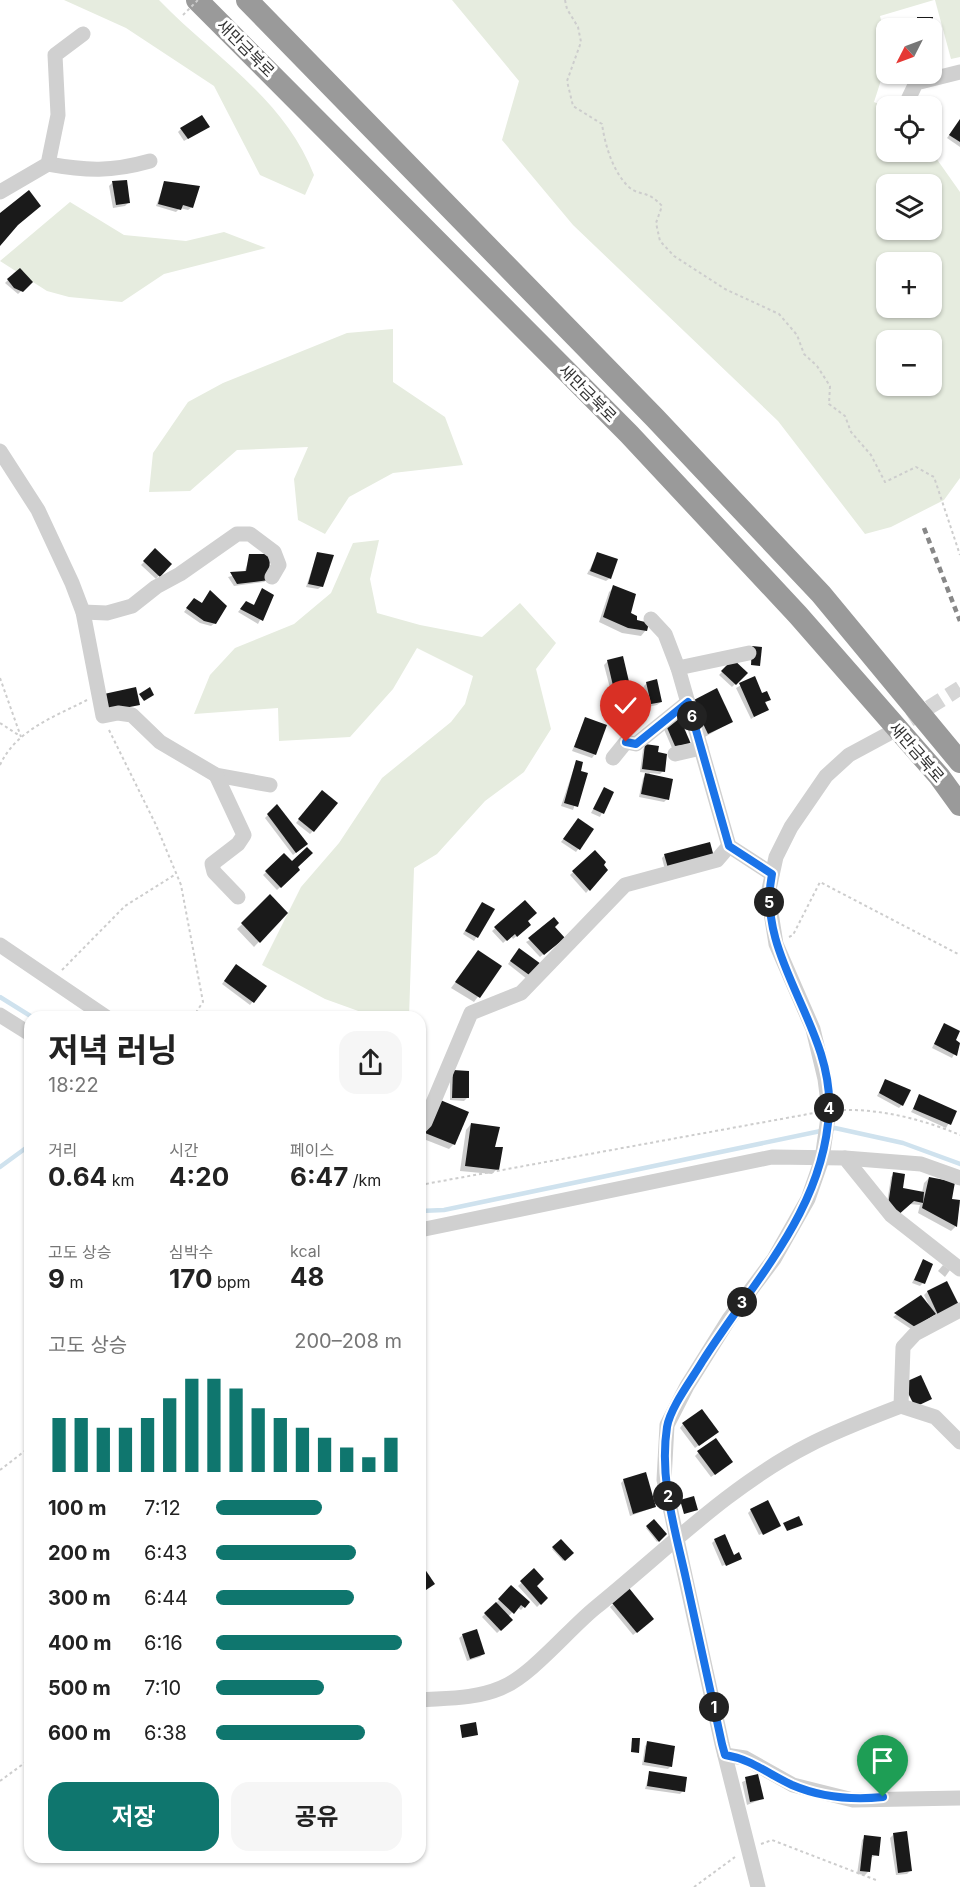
<!DOCTYPE html>
<html lang="ko">
<meta charset="utf-8">
<style>
:root{--surface:#fff;--page:#f6f6f6;--text:#222;--muted:#767676;--accent:#0f766e}
body{margin:0;font-family:Inter,"Noto Sans KR",sans-serif;background:var(--page);color:var(--text);height:100vh;display:flex;flex-direction:column;font-size:22px;white-space:nowrap}
*{box-sizing:border-box;margin:0}
p{font-size:20px;color:var(--muted)}
.icon{flex:none;width:33px;height:33px;fill:none;stroke:currentColor;stroke-width:2;stroke-linecap:round;stroke-linejoin:round}
.map{position:relative;flex:1;overflow:hidden}
.details{position:absolute;left:24px;top:1011px;width:402px;height:852px;display:flex;flex-direction:column;background:var(--surface);border-radius:18px;box-shadow:0 2px 4px #0004}
.details>*{flex:none}
.needle{width:39px;rotate:228deg}
.buttons{position:absolute;left:876px;top:18px;display:grid;gap:12px}
.buttons a{display:grid;place-items:center;width:66px;height:66px;border-radius:12px;background:var(--surface);box-shadow:0 2px 4px #0004;font-size:30px}
.pin{position:absolute;display:grid;place-items:center;width:51px;height:51px;color:#fff;margin:-62px -26px;border-radius:50% 50% 50% 0;rotate:-45deg;box-shadow:0 0 6px #0007}
.pin .icon{rotate:45deg}
.km{position:absolute;width:30px;height:30px;margin:-15px;border-radius:50%;background:#222;color:#fff;font-size:16px;line-height:30px;text-align:center}
.round{display:grid;place-items:center;flex:none;width:63px;height:63px;border-radius:18px;background:var(--page)}
.head{display:flex;align-items:center;justify-content:space-between;height:102px;padding:0 24px}
h1{font-size:33px;font-weight:700;line-height:45px}
.stats{display:grid;grid-template-columns:repeat(3,1fr);gap:9px;height:102px;padding:6px 24px}
.stats div{display:grid;align-content:center}
.stats b{font-size:26px;font-weight:700}
.stats small{font-size:16px;font-weight:400}
.stats p{font-size:16px}
.chart{height:168px;padding:12px 24px}
.chart p{display:flex;justify-content:space-between}
.chart svg{width:100%;height:108px;margin-top:6px;stroke:var(--accent);stroke-width:6}
.button{display:flex;gap:12px;margin-top:auto;padding:12px 24px}
.button a{flex:1;height:69px;border-radius:18px;background:var(--accent);color:#fff;font-size:24px;font-weight:700;line-height:69px;text-align:center}
.button a+a{background:var(--page);color:var(--text)}
ul{padding:0 24px;list-style:none;font-size:20px}
li{display:grid;grid-template-columns:96px 72px 1fr;align-items:center;height:45px}
li i{height:15px;border-radius:8px;background:var(--accent)}
.map>svg:first-child{display:block}
.green{fill:#e6ecdf;fill-rule:evenodd}
.shadow{fill:#0003}
.lines{fill:none;stroke-linecap:round;stroke-linejoin:round}
.stream{stroke:#cfe2ee;stroke-width:4.5}
.building{fill:#1a1a1a}
.minor-tunnel{stroke:#d6d6d6;stroke-width:15;stroke-dasharray:15 8;stroke-linecap:butt}
.path{stroke:#cdcdcd;stroke-width:2;stroke-dasharray:3 3;stroke-linecap:butt}
.minor{stroke:#d0d0d0;stroke-width:15}
.highway{stroke:#9a9a9a;stroke-width:22}
.rail{stroke:#888;stroke-width:4.5;stroke-dasharray:6 4.5;stroke-linecap:butt}
.path-bridge{stroke:#cdcdcd;stroke-width:2;stroke-dasharray:3 3;stroke-linecap:butt}
.route-casing{stroke:#fff;stroke-width:12}
.route{stroke:#1a73e8;stroke-width:8}
.labels{text-anchor:middle;dominant-baseline:central;stroke-width:6;stroke-linejoin:round;paint-order:stroke}
.street-label{font-size:16px;fill:#333;stroke:#fff}
</style>
<div class="map">
<svg width="960" height="1887" viewBox="0 0 960 1887">
<rect width="100%" height="100%" fill="#fff"/>
<g class="green">
<path d="M64 0H159C214 57 285 99 314 175L305 195 260 175 214 86 126 28Z"/>
<path d="M452 0H934L880 16C890 55 886 65 874 102L886 107V152H932V123L941 126 936 158 960 192V478L944 500 891 527 865 534 778 421 573 225 502 140 519 81ZM932 184V230H886V184ZM932 262V308H886V262ZM932 340V386H886V340Z"/>
<path d="M935 0H960V57L951 59Z"/>
<path d="M70 202 124 235 186 241 224 232 266 248 164 274 122 302 69 297 47 291 0 261Z"/>
<path d="M393 329V382L445 417 463 465 393 473 349 497 325 534 298 520 294 479 308 447 237 450 190 491 149 492 153 453 188 402 223 383 347 333Z"/>
<path d="M379 540 370 579 377 613 420 625 482 637 520 603 556 643 536 669 551 729 524 772 485 801 437 854 414 868 409 1017H375L325 999 262 965 301 887 339 843 382 778 451 722 465 704 473 676 417 648 393 689 350 737 279 741 278 708 194 714 210 675 235 648 294 624 331 593 353 543Z"/>
</g>
<g class="shadow">
<path d="M918 18 932 19 931 28H914Z"/>
<path d="M960 120V147L947 138Z"/>
<path d="M208 127 184 141 178 132 181 129Z"/>
<path d="M165 182 192 207 188 210 180 208 176 212 156 206Z"/>
<path d="M112 183 128 203 125 206 113 208 109 186Z"/>
<path d="M8 280 31 282 18 294 5 283Z"/>
<path d="M155 551 169 564 156 579 141 565Z"/>
<path d="M317 554 322 586 318 589 306 587Z"/>
<path d="M598 554 610 578 606 581 587 574Z"/>
<path d="M250 556 268 579 264 582 234 586 228 577 244 573Z"/>
<path d="M614 587 635 621 646 630 641 636 622 633 599 622 609 592Z"/>
<path d="M263 590 272 596 258 624 238 612 243 606 253 607Z"/>
<path d="M210 592 215 623 211 626 200 623 184 612 191 603 201 604Z"/>
<path d="M608 661 628 686 625 689 611 692 604 665Z"/>
<path d="M733 661 746 673 732 687 719 675Z"/>
<path d="M754 678 762 695 770 699 764 704 767 709 751 719 736 688Z"/>
<path d="M647 683 661 702 657 705 648 707 644 686Z"/>
<path d="M688 707 731 722 703 738Z"/>
<path d="M585 719 595 754 592 758 572 751Z"/>
<path d="M666 724 686 746 672 748 663 727Z"/>
<path d="M646 746 656 754 663 771 660 774 650 773 649 775 667 799 664 802 639 797 643 778 648 773 640 772 643 749Z"/>
<path d="M576 762 579 772 586 774 573 810 561 806Z"/>
<path d="M604 789 612 793 600 817 591 813Z"/>
<path d="M319 795 313 831 310 834 296 823Z"/>
<path d="M277 806 303 847 293 855 265 818Z"/>
<path d="M575 823 592 830 576 852 561 842Z"/>
<path d="M709 844 665 870 662 858 665 855Z"/>
<path d="M595 852 606 870 586 893 570 875Z"/>
<path d="M284 855 298 870 277 890 263 875Z"/>
<path d="M270 897 286 913 254 947 237 929Z"/>
<path d="M525 902 526 921 529 925 513 939 511 936 503 943 492 931Z"/>
<path d="M479 907 493 910 474 941 463 934Z"/>
<path d="M553 927 559 941 540 957 526 942Z"/>
<path d="M478 952 500 967 474 1002 451 988Z"/>
<path d="M516 953 530 976 527 979 508 964Z"/>
<path d="M233 969 265 987 250 1005 222 984Z"/>
<path d="M942 1028 960 1044 952 1058 932 1048Z"/>
<path d="M468 1072V1097L464 1101 450 1100V1075Z"/>
<path d="M885 1081 902 1105 899 1108 877 1096Z"/>
<path d="M920 1096 955 1112 946 1128 911 1112Z"/>
<path d="M434 1106 454 1144 449 1149 421 1138Z"/>
<path d="M471 1124 493 1148 497 1169 492 1174 460 1171 466 1130Z"/>
<path d="M894 1174 902 1190 922 1193 924 1183 929 1178 950 1200 960 1202 956 1226 951 1231 918 1213 920 1205 909 1204 886 1209 891 1177Z"/>
<path d="M923 1261V1283L920 1286 912 1283Z"/>
<path d="M943 1265 950 1270 945 1277 938 1271Z"/>
<path d="M927 1292 957 1304 935 1317 934 1314 911 1329 893 1317 921 1297 929 1305 924 1295Z"/>
<path d="M683 1424 714 1434 695 1448 680 1428Z"/>
<path d="M698 1453 728 1465 711 1477 695 1456Z"/>
<path d="M624 1480 655 1507 630 1516 621 1483Z"/>
<path d="M751 1510 777 1526 759 1535 748 1513Z"/>
<path d="M654 1521 665 1534 657 1542 646 1528Z"/>
<path d="M715 1540 733 1557 739 1559 722 1566 712 1543Z"/>
<path d="M561 1541 571 1553 563 1561 552 1549Z"/>
<path d="M534 1571 535 1586 546 1598 537 1607 518 1586Z"/>
<path d="M512 1587 528 1602 521 1610 517 1607 508 1617 511 1620 497 1633 482 1617Z"/>
<path d="M629 1591 649 1622 633 1635 610 1607Z"/>
<path d="M463 1635 483 1654 480 1657 467 1661 459 1638Z"/>
<path d="M648 1743 671 1766 668 1769 642 1765 645 1746Z"/>
<path d="M650 1772 683 1791 680 1794 645 1789Z"/>
<path d="M757 1776 762 1799 747 1805 742 1782Z"/>
<path d="M893 1835 910 1871 907 1874 896 1875 890 1838Z"/>
<path d="M865 1837 877 1855 870 1858 868 1872 865 1875 857 1874 862 1840Z"/>
</g>
<g class="lines">
<g class="stream">
<path d="M0 997 32 1017"/>
<path d="M0 1167 30 1145"/>
<path d="M420 1211 444 1210 835 1128 903 1143 960 1164"/>
</g>
</g>
<g class="building">
<rect x="917" y="17" width="16" height="11"/>
<path d="M202 115 210 127 188 139 180 128Z"/>
<path d="M960 119V142L949 135Z"/>
<path d="M127 180 130 203 116 205 112 181Z"/>
<path d="M164 181 200 186 193 208 183 205 181 210 158 204Z"/>
<path d="M29 190 41 206 18 225 0 246V213Z"/>
<path d="M20 268 33 282 23 292 14 288 7 279Z"/>
<path d="M155 548 172 564 160 577 143 561Z"/>
<path d="M317 552 334 555 323 587 308 584Z"/>
<path d="M597 552 618 559 611 579 590 571Z"/>
<path d="M249 554H270L269 580 237 584 230 572 246 571Z"/>
<path d="M613 585 636 594 631 613 637 616V620L649 623 647 631 628 628 603 617Z"/>
<path d="M262 588 274 595 263 621 240 609 246 601 254 605Z"/>
<path d="M210 590 227 606 216 624 204 621 186 608 194 598 202 603Z"/>
<path d="M752 646 762 647 760 666 751 665Z"/>
<path d="M623 656 630 686 614 690 607 660Z"/>
<path d="M733 659 748 673 736 685 721 671Z"/>
<path d="M755 676 762 693 767 691 771 700 765 702 769 710 754 717 739 683Z"/>
<path d="M657 679 662 702 651 704 646 682Z"/>
<path d="M136 687 140 705 109 711 104 694Z"/>
<path d="M150 687 154 695 144 701 139 694Z"/>
<path d="M717 688 733 722 708 734 692 701Z"/>
<path d="M679 716 691 744 675 746 665 723Z"/>
<path d="M585 717 607 725 596 755 574 747Z"/>
<path d="M645 744 659 746 658 752 667 754 665 772 642 769Z"/>
<path d="M576 760 583 762 581 771 588 773 578 807 564 803Z"/>
<path d="M645 773 673 779 669 800 641 794Z"/>
<path d="M604 787 614 792 604 814 593 809Z"/>
<path d="M322 790 338 803 314 832 298 819Z"/>
<path d="M277 804 308 844 296 853 267 814Z"/>
<path d="M578 818 594 829 580 850 563 839Z"/>
<path d="M710 842 714 857 668 868 664 854Z"/>
<path d="M307 847 313 853 298 867 300 870 281 888 265 871 284 853 292 861Z"/>
<path d="M595 850 606 862 604 865 608 870 590 891 572 871Z"/>
<path d="M270 894 288 913 260 943 241 923Z"/>
<path d="M525 900 537 913 528 921 531 925 517 937 515 934 507 941 494 927Z"/>
<path d="M482 902 495 909 478 938 465 931Z"/>
<path d="M554 917 559 923 555 927 565 938 544 955 528 938Z"/>
<path d="M519 948 541 964 532 977 510 961Z"/>
<path d="M478 950 502 966 480 998 455 982Z"/>
<path d="M236 964 267 986 254 1003 224 981Z"/>
<path d="M944 1023 960 1031 956 1040 960 1043 957 1056 934 1044Z"/>
<path d="M453 1070 469 1071V1098H452Z"/>
<path d="M885 1079 911 1090 903 1106 879 1093Z"/>
<path d="M919 1094 957 1111 951 1125 913 1109Z"/>
<path d="M438 1099 469 1112 455 1145 425 1133Z"/>
<path d="M471 1123 500 1127 495 1147H503L499 1170 465 1166Z"/>
<path d="M893 1172 905 1174 903 1188 924 1192 923 1203 914 1201 897 1216 888 1205Z"/>
<path d="M929 1177 955 1182 952 1199 960 1200 957 1227 922 1208Z"/>
<path d="M923 1259 933 1264 925 1284 914 1280Z"/>
<path d="M947 1281 959 1305 938 1315 927 1291Z"/>
<path d="M921 1295 936 1314 915 1327 894 1313Z"/>
<path d="M921 1375 932 1399 915 1407 903 1383Z"/>
<path d="M702 1409 719 1432 699 1446 682 1423Z"/>
<path d="M716 1438 733 1462 715 1475 697 1451Z"/>
<path d="M646 1472 656 1507 633 1514 623 1479Z"/>
<path d="M694 1496 698 1510 684 1514 680 1500Z"/>
<path d="M768 1500 781 1526 763 1535 750 1509Z"/>
<path d="M799 1516 803 1525 787 1531 783 1523Z"/>
<path d="M654 1519 667 1534 659 1542 646 1526Z"/>
<path d="M725 1534 734 1555 739 1552 742 1559 726 1566 714 1539Z"/>
<path d="M561 1539 574 1553 565 1561 552 1547Z"/>
<path d="M420 1562 435 1584 420 1594Z"/>
<path d="M534 1568 544 1579 537 1586 548 1598 541 1605 520 1581Z"/>
<path d="M511 1585 530 1602 525 1608 521 1605 514 1614 498 1599Z"/>
<path d="M629 1588 654 1619 637 1633 612 1603Z"/>
<path d="M496 1602 513 1620 501 1631 484 1613Z"/>
<path d="M477 1629 485 1654 470 1659 462 1634Z"/>
<path d="M476 1722 478 1735 462 1738 460 1725Z"/>
<path d="M632 1738H640L639 1753 631 1752Z"/>
<path d="M647 1741 675 1746 672 1767 644 1762Z"/>
<path d="M649 1771 687 1777 685 1792 647 1786Z"/>
<path d="M758 1774 764 1799 750 1802 745 1777Z"/>
<path d="M907 1831 912 1871 898 1873 893 1833Z"/>
<path d="M864 1835 881 1837 879 1856 872 1855 870 1872 860 1871Z"/>
</g>
<g class="lines">
<path class="minor-tunnel" d="M890 732 960 688"/>
<g class="path">
<path d="M565 0 567 9 578 27 581 42 567 81 573 106 602 124C605 145 613 173 630 188 640 196 648 190 662 206L656 223 660 241 674 256 725 289 779 314 797 335 804 354 817 366 830 386 829 404 845 416 851 432 871 455 885 482 916 467 934 477 960 555"/>
<path d="M0 678 21 737"/>
<path d="M0 723 20 736"/>
<path d="M109 730 156 825 181 885 203 1002 193 1017"/>
<path d="M0 765C16 730 54 717 87 700"/>
<path d="M789 937 793 935 820 882 960 955"/>
<path d="M62 970 125 906 176 874"/>
<path d="M843 1110C882 1109 925 1120 960 1135"/>
<path d="M420 1185 814 1113"/>
<path d="M0 1470 30 1447"/>
<path d="M0 1781 30 1759"/>
<path d="M761 1844 772 1840 876 1880"/>
<path d="M694 1887 735 1857"/>
</g>
<g class="minor">
<path d="M905 106 916 83 960 72"/>
<path d="M48 164C87 171 111 172 150 161"/>
<path d="M0 192 48 164 58 115 55 55 83 34"/>
<path d="M0 451 38 510 72 583 83 612 103 716 118 713 132 715 160 742 216 775 270 785"/>
<path d="M83 612 107 613 132 606 156 587 180 574 237 534H250L274 552 279 565 272 577"/>
<path d="M651 619 665 634 678 668 729 846 772 874"/>
<path d="M678 668 749 653"/>
<path d="M675 754 701 748"/>
<path d="M613 758 626 742 636 744 688 702"/>
<path d="M216 775 244 835 238 844 212 864 214 872 238 897"/>
<path d="M0 945 106 1017"/>
<path d="M0 1015 30 1034"/>
<path d="M420 1127 425 1122 471 1013 521 993 625 885 717 860 729 846"/>
<path d="M845 1158 921 1164 960 1178"/>
<path d="M420 1230 772 1157 845 1158 891 1215 960 1269"/>
<path d="M960 1310 915 1334 903 1347 901 1406 935 1417 960 1442"/>
<path d="M420 1700C447 1698 475 1699 501 1688 531 1676 568 1630 595 1608 663 1553 730 1485 809 1445 838 1430 870 1418 901 1406"/>
<path d="M725 1755 745 1758 793 1785 853 1800 960 1798"/>
<path d="M758 1887 722 1744 664 1480 667 1425 687 1386 729 1319 774 1259 808 1199 822 1159 829 1110 825 1079 813 1029 776 944 768 894 776 857 791 827 826 776 849 755 888 734"/>
</g>
<g class="highway">
<path d="M197 0 629 434 798 615 939 776 960 805"/>
<path d="M247 0 655 418 821 594 960 762"/>
</g>
<path class="rail" d="M924 528 960 621"/>
<path class="path-bridge" d="M183 15 198 0"/>
</g>
<g class="lines">
<g class="route-casing">
<path id="route" d="M626 742 636 744 688 702 729 846 772 874C755 958 834 1027 829 1111 824 1211 752 1282 702 1362 692 1379 670 1408 667 1427 659 1479 675 1529 686 1579 698 1634 710 1689 722 1744L725 1755C751 1759 768 1774 792 1785 820 1797 853 1800 883 1797"/>
</g>
<use href="#route" class="route"/>
</g>
<g class="labels">
<g class="street-label">
<text transform="translate(246 48) rotate(45)">새만금북로</text>
<text transform="translate(588 393) rotate(45)">새만금북로</text>
<text transform="translate(917 752) rotate(49)">새만금북로</text>
</g>
</g>
</svg>
<div class="buttons">
<a><svg class="needle" viewBox="-14 -14 28 28"><path d="M0-13l5 13h-10z" fill="#e53935"/><path d="M0 13l5-13h-10z" fill="#767676"/></svg></a>
<a><svg class="icon" aria-label="locate" viewBox="0 0 24 24"><circle cx="12" cy="12" r="6"/><path d="M12 2v4M12 18v4M2 12h4M18 12h4"/></svg></a>
<a><svg class="icon" aria-label="layers" viewBox="0 0 24 24"><path d="M12 4l9 5-9 5-9-5zM3 14l9 5 9-5"/></svg></a>
<a>+</a>
<a>−</a>
</div>
<div class="pin" style="left:883px;top:1797px;background:#1e9e55"><svg class="icon" aria-label="arrive" viewBox="0 0 24 24"><path d="M6 21V4h12l-3 4 3 4H6"/></svg></div>
<div class="pin" style="left:626px;top:742px;background:#d93025"><svg class="icon" aria-label="check" viewBox="0 0 24 24"><path d="M5 12l5 5 9-10"/></svg></div>
<b class="km" style="left:714px;top:1707px">1</b>
<b class="km" style="left:668px;top:1496px">2</b>
<b class="km" style="left:742px;top:1302px">3</b>
<b class="km" style="left:829px;top:1108px">4</b>
<b class="km" style="left:769px;top:902px">5</b>
<b class="km" style="left:692px;top:716px">6</b>
<section class="details">
<div class="head"><div><h1>저녁 러닝</h1><p>18:22</p></div><a class="round"><svg class="icon" aria-label="share" viewBox="0 0 24 24"><path d="M12 15V3M7 8l5-5 5 5M5 13v7h14v-7"/></svg></a></div>
<div class="stats">
<div><p>거리</p><b>0.64<small> km</small></b></div>
<div><p>시간</p><b>4:20</b></div>
<div><p>페이스</p><b>6:47<small> /km</small></b></div>
</div>
<div class="stats">
<div><p>고도 상승</p><b>9<small> m</small></b></div>
<div><p>심박수</p><b>170<small> bpm</small></b></div>
<div><p>kcal</p><b>48</b></div>
</div>
<div class="chart"><p><span>고도 상승</span>200–208 m</p>
<svg viewBox="0 0 160 44" preserveAspectRatio="none"><path d="M5 44V22M15 44V22M25 44V26M35 44V26M45 44V22M55 44V14M65 44V6M75 44V6M85 44V10M95 44V18M105 44V22M115 44V26M125 44V30M135 44V34M145 44V38M155 44V30"/></svg>
</div>
<ul>
<li><b>100 m</b>7:12<i style="width:57%"></i></li>
<li><b>200 m</b>6:43<i style="width:75%"></i></li>
<li><b>300 m</b>6:44<i style="width:74%"></i></li>
<li><b>400 m</b>6:16<i style="width:100%"></i></li>
<li><b>500 m</b>7:10<i style="width:58%"></i></li>
<li><b>600 m</b>6:38<i style="width:80%"></i></li>
</ul>
<div class="button"><a>저장</a><a>공유</a></div>
</section>
</div>
